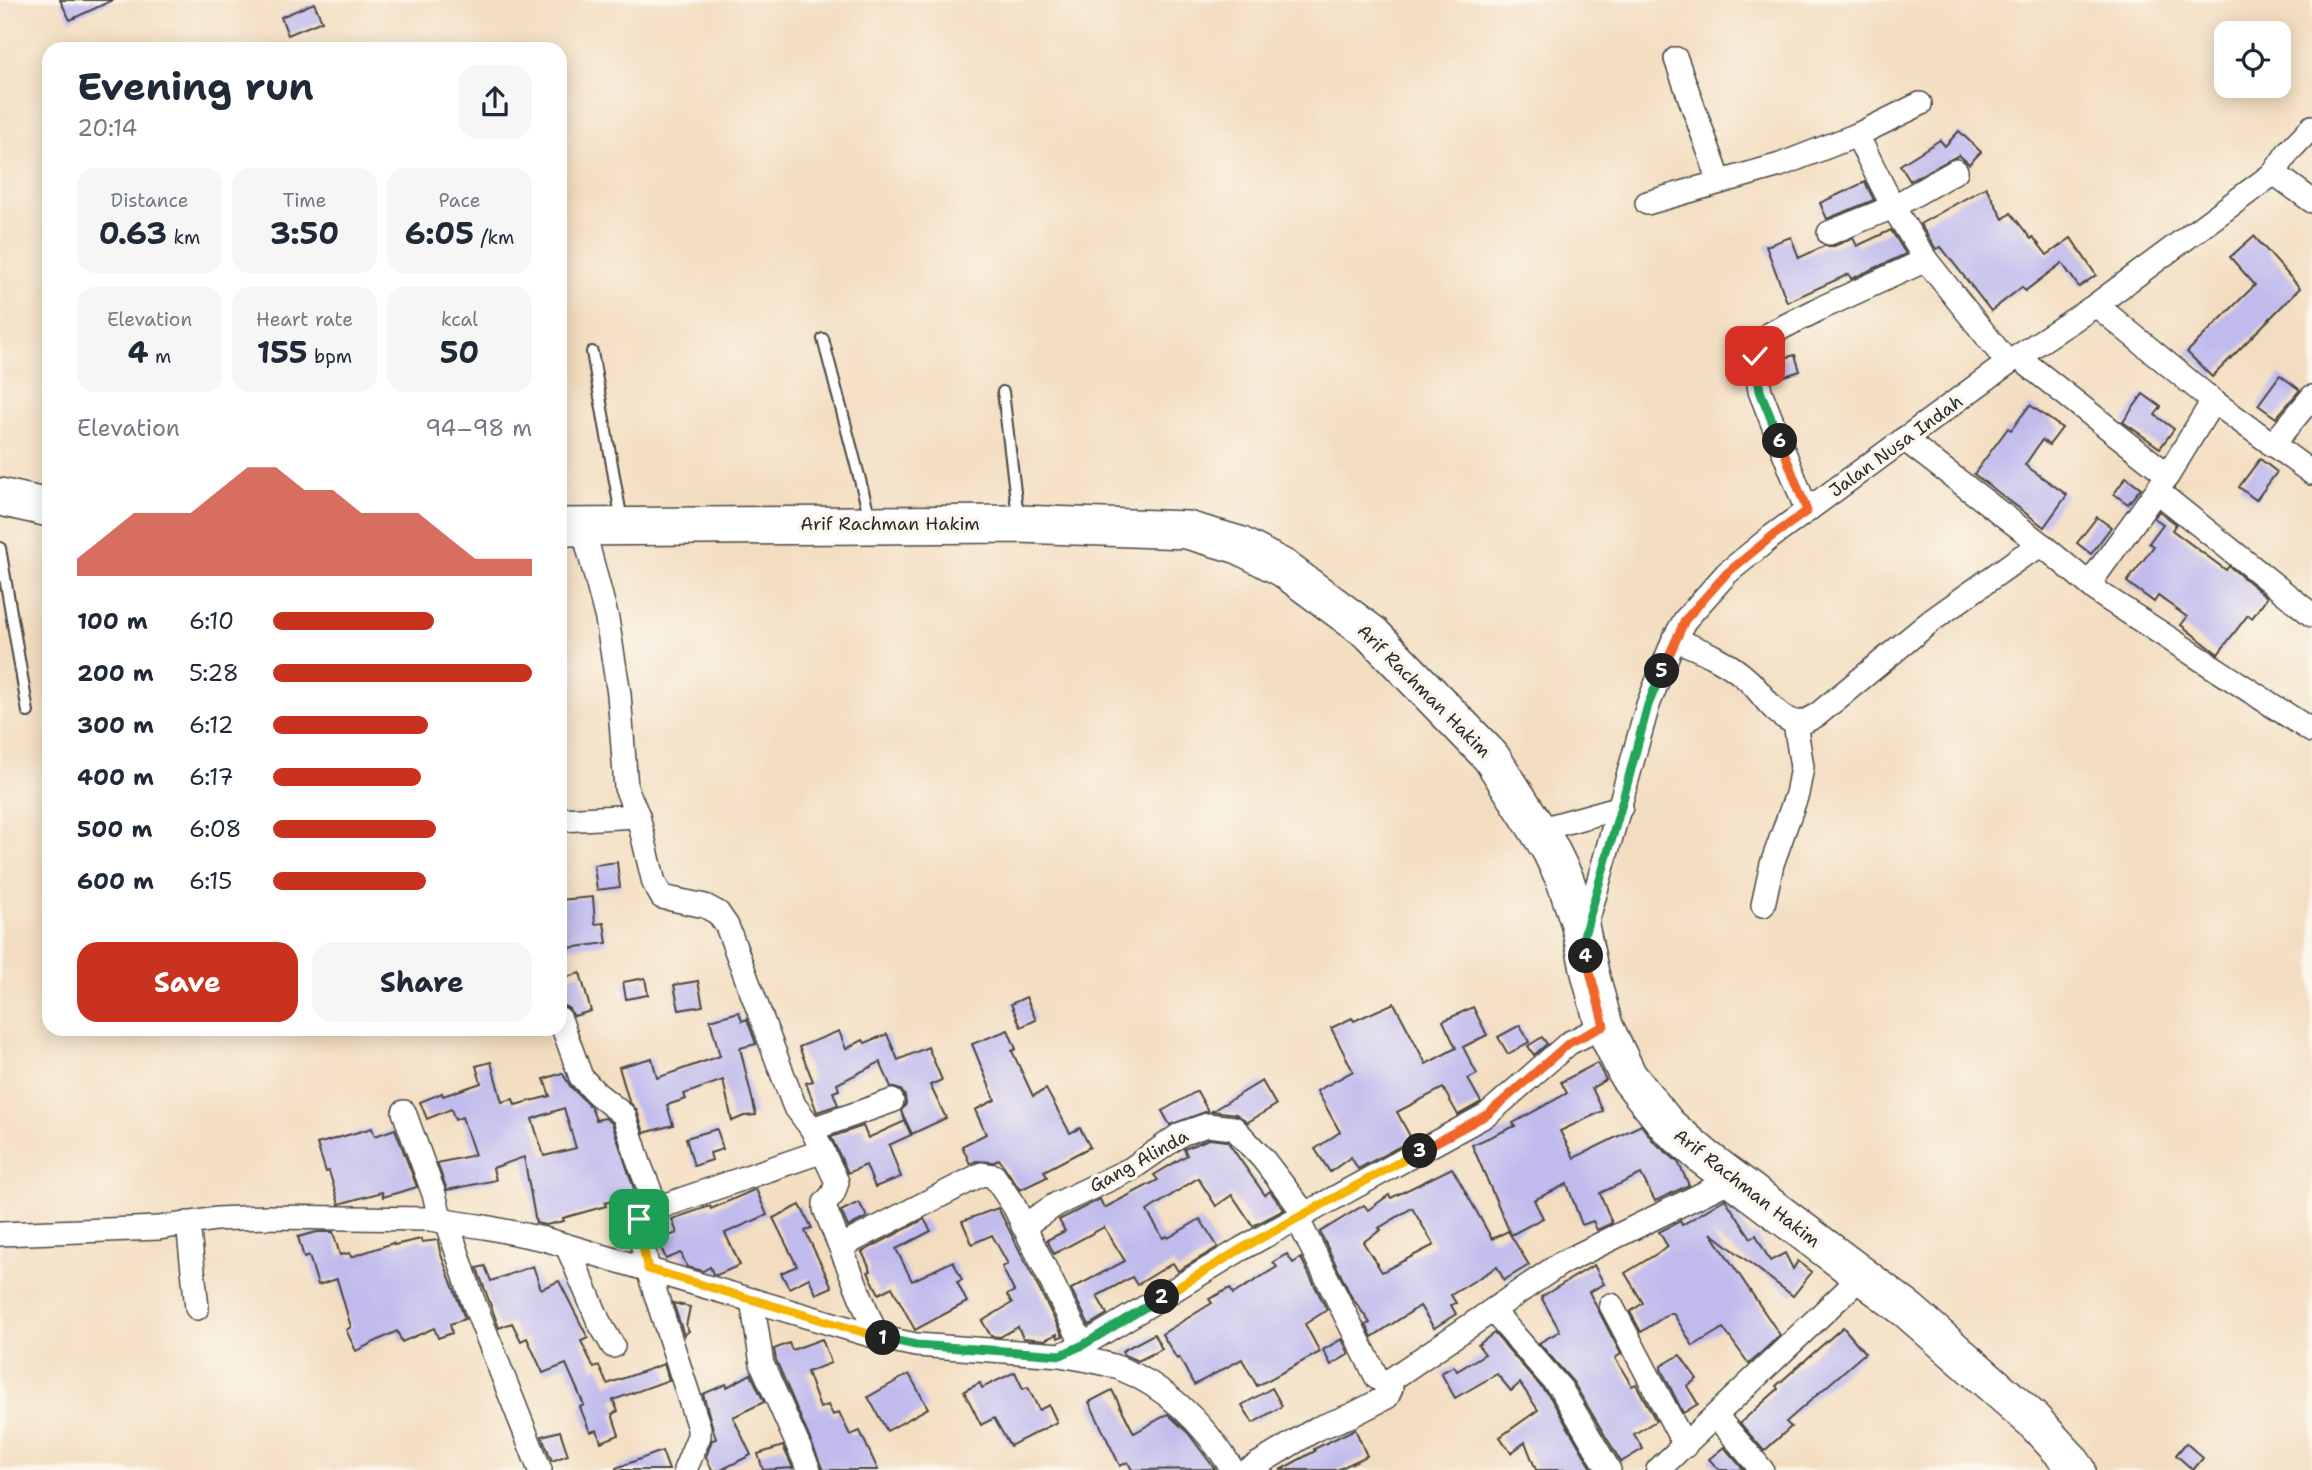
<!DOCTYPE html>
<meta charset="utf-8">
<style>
:root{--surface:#fff;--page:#f6f6f7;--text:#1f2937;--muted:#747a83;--accent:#c8321e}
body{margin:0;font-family:"Shantell Sans",sans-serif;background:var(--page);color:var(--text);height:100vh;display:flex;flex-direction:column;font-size:26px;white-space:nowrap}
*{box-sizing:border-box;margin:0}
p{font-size:23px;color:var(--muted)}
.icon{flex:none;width:38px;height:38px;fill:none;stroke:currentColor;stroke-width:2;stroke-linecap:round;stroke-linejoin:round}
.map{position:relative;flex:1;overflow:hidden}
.side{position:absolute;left:42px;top:42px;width:525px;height:994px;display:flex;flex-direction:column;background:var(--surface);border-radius:21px;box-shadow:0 4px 18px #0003}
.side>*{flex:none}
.tools{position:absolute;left:2214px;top:21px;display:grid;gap:14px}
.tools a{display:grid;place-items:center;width:77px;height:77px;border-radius:14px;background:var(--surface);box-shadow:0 4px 18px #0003;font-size:35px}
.pin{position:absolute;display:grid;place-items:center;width:60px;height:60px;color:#fff;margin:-30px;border-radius:14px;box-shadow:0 4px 10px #0006}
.km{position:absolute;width:35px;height:35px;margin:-18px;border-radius:50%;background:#222;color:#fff;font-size:19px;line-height:35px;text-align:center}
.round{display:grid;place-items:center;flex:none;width:74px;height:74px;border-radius:21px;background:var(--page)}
.overview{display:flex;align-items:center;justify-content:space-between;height:119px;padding:0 35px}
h1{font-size:38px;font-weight:700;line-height:52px}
.figures{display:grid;grid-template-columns:repeat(3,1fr);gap:10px;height:119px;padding:7px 35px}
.figures div{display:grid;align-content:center;border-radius:18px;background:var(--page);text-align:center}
.figures b{font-size:30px;font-weight:700}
.figures small{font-size:19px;font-weight:400}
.figures p{font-size:19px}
.chart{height:196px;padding:14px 35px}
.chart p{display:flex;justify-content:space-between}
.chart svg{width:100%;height:126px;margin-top:7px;fill:var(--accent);opacity:.7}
.button{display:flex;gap:14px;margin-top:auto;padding:14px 35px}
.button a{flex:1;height:80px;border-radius:21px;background:var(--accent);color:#fff;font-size:28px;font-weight:700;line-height:80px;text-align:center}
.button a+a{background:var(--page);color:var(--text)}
ul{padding:0 35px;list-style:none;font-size:23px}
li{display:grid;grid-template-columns:112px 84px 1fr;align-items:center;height:52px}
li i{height:18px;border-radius:9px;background:var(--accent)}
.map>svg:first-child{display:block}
.building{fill:#c0baed;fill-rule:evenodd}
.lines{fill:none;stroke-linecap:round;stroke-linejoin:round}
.service-casing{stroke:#494641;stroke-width:14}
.minor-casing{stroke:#494641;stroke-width:26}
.primary-casing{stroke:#494641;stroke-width:40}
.service{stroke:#fff;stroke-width:10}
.minor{stroke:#fff;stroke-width:23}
.primary{stroke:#fff;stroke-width:37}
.split-1-casing{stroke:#fff;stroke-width:14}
.split-2-casing{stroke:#fff;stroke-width:14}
.split-3-casing{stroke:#fff;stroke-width:14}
.split-4-casing{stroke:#fff;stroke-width:14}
.split-5-casing{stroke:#fff;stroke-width:14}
.split-6-casing{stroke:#fff;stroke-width:14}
.split-7-casing{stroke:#fff;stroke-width:14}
.split-1{stroke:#f5b400;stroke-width:9}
.split-2{stroke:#22a559;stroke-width:9}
.split-3{stroke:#f5b400;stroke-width:9}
.split-4{stroke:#f0652b;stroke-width:9}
.split-5{stroke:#22a559;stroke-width:9}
.split-6{stroke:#f0652b;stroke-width:9}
.split-7{stroke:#22a559;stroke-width:9}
.labels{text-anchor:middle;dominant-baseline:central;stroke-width:7;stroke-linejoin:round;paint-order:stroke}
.street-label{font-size:18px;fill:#2b2b2b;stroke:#fbf7ec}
</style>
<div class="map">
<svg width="2312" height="1470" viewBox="0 0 2312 1470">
<rect width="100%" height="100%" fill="#fbf7ec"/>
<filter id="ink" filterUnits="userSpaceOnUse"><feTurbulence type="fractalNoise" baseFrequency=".0143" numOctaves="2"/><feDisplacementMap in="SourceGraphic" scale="14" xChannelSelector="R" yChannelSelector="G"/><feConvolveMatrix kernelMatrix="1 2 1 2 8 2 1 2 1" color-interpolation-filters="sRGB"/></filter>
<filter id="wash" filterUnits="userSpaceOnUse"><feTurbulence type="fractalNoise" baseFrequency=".00686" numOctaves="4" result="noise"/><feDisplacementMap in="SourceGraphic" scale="28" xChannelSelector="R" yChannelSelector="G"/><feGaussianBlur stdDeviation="1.57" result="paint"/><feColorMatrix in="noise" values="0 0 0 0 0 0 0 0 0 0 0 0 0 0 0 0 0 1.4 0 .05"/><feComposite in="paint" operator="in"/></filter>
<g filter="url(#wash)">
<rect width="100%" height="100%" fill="#f3ddc0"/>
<g id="blocks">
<g class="building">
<path d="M60 0H113L70 20Z"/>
<path d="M314 3 322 21 288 35 281 17Z"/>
<path d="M1959 131 1981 152 1969 164 1959 155 1910 181 1900 165 1940 140 1945 146Z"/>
<path d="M1865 182 1874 200 1827 219 1820 203Z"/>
<path d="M1986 187 2003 219 2011 213 2031 239 2033 237 2047 255 2071 238 2096 275 2079 287 2062 263 2025 291 2022 287 1991 311 1941 247 1936 249 1920 224Z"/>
<path d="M1891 230 1906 254 1851 279 1849 274 1787 302 1766 246 1791 237 1799 258 1824 246H1834L1853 238 1857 246Z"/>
<path d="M2254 236 2300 288 2212 377 2187 352 2255 285 2230 257Z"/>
<path d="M1795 355 1800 371 1782 377 1777 360Z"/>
<path d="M2280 375 2300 390 2276 418 2258 405Z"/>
<path d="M2143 394 2161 407 2155 415 2174 429 2160 448 2123 422Z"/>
<path d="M2030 405 2062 428 2049 445 2042 440 2025 465 2067 495 2044 527 1974 474 2008 428 2011 430Z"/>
<path d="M2260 459 2277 472 2256 500 2239 487Z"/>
<path d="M2126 477 2141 488 2128 504 2114 494Z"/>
<path d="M2159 511 2176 524 2172 530 2226 570 2229 566 2267 597 2252 618 2248 615 2218 654 2181 625 2187 617 2158 596 2154 602 2127 582 2154 546 2149 543 2163 524 2154 518Z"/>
<path d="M2097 517 2111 527 2091 554 2077 543Z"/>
<path d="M617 862 620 887 597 890 594 865Z"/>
<path d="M593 897 595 924 604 923 607 943 560 949V900Z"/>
<path d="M580 973 591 1011 574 1016 568 1008 561 1005 560 979Z"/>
<path d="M645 978 648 995 626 999 623 982Z"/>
<path d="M698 981 703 1006 679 1010 674 985Z"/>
<path d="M1026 997 1036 1020 1021 1027 1011 1004Z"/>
<path d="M1394 1003 1426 1064 1456 1048 1443 1021 1473 1007 1487 1035 1463 1047 1477 1074 1468 1079 1481 1102 1458 1115 1443 1088 1397 1112 1412 1140 1358 1169 1351 1157 1330 1172 1315 1149 1340 1132 1317 1091 1353 1071 1331 1028 1352 1018 1354 1021Z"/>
<path d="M739 1012 742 1021 747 1019 756 1044 740 1048 756 1115 744 1116 732 1121 723 1080 684 1094 686 1099 667 1105 673 1125 644 1133 637 1111 629 1101 619 1067 652 1058 657 1078 720 1056 710 1020Z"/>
<path d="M1520 1025 1529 1042 1508 1054 1498 1037Z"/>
<path d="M1008 1030 1016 1049 1012 1051 1033 1096 1046 1089 1070 1133 1080 1128 1090 1147 1044 1171 1047 1177 1020 1190 999 1159 994 1162 976 1161 970 1164 962 1146 986 1134 975 1110 995 1100 972 1044Z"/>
<path d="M839 1031 846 1049 863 1040 865 1043 887 1034 898 1060 928 1047 942 1080 930 1085 946 1118 912 1134 901 1111 906 1104 905 1096 901 1090 891 1087 880 1062 837 1084 839 1090 833 1092 838 1105 817 1112 806 1083 813 1081 799 1047Z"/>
<path d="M1542 1037 1547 1044 1534 1055 1528 1046Z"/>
<path d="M491 1062 502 1102 513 1099 515 1105 550 1096 544 1079 562 1073 571 1087 591 1107 596 1120 605 1118 612 1123 635 1192 605 1203 606 1206 563 1218 564 1221 546 1225 536 1223 524 1157 493 1168 496 1180 447 1190 437 1163 475 1155 462 1117 455 1120 451 1109 427 1119 420 1102 442 1093 443 1096 481 1083 476 1066ZM564 1108 576 1148 544 1156 532 1119Z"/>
<path d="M1597 1063 1606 1080 1592 1088 1603 1111 1560 1131 1574 1158 1641 1125 1654 1142 1678 1162 1689 1185 1655 1201 1641 1174 1600 1193 1612 1223 1597 1230 1593 1221 1582 1225 1567 1184 1534 1200 1543 1218 1511 1235 1472 1145 1515 1126 1513 1123 1567 1093 1561 1082Z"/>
<path d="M1262 1081 1276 1105 1248 1122 1236 1114 1212 1111Z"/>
<path d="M1197 1091 1208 1111 1170 1125 1162 1111Z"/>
<path d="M905 1121 911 1135 889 1145 901 1177 875 1187 866 1165 848 1173 831 1137 863 1126 868 1138Z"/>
<path d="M372 1128 375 1136 395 1129 417 1187 383 1197 382 1192 339 1204 329 1171 326 1172 317 1144Z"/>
<path d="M717 1129 723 1149 710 1153 712 1160 694 1166 686 1138Z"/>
<path d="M1209 1139 1227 1141 1265 1195 1270 1191 1284 1210 1253 1226 1232 1195 1216 1206 1198 1178 1147 1211 1163 1238 1167 1236 1168 1238 1200 1219 1218 1247 1178 1271 1173 1263 1137 1285 1132 1277 1097 1296 1107 1314 1089 1325 1071 1289 1125 1261 1104 1227 1054 1254 1047 1240 1065 1231 1059 1220 1100 1199 1104 1208 1158 1180 1154 1175 1187 1155 1184 1149Z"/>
<path d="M1452 1168 1492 1239 1508 1231 1529 1265 1504 1280 1497 1267 1451 1295 1456 1303 1451 1305 1456 1314 1434 1328 1420 1306 1372 1337 1366 1325 1370 1323 1351 1296 1320 1232 1364 1205 1368 1210 1389 1195 1391 1198ZM1412 1208 1434 1245 1382 1272 1363 1242 1381 1230 1379 1228Z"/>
<path d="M756 1189 767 1215 725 1233 740 1265 717 1275 713 1274 710 1267 703 1271 687 1267 681 1253 666 1259 658 1240 677 1233 672 1219 710 1206 711 1209Z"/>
<path d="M1725 1199 1751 1238 1756 1235 1770 1261 1785 1253 1793 1269 1798 1261 1812 1272 1793 1296 1711 1233 1780 1335 1749 1364 1723 1328 1693 1346 1673 1313H1670L1641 1332 1630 1312 1643 1303 1625 1273 1668 1247 1659 1232 1680 1221 1682 1225Z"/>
<path d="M859 1202 867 1217 848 1227 841 1211Z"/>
<path d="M800 1205 812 1228 805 1231 832 1287 816 1294 809 1278 789 1288 781 1273 797 1266 773 1218Z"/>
<path d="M998 1208 1063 1336 1058 1338 1057 1334 1045 1340 1023 1338 1018 1327 1000 1337 991 1336 982 1321 1012 1303 1007 1295 1014 1291 1002 1267 1008 1264 992 1235 972 1244 962 1221Z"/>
<path d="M924 1219 931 1231 896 1249 912 1281 953 1261 962 1280 957 1282 967 1302 915 1330 892 1287 879 1294 868 1272 871 1271 862 1252Z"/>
<path d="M317 1232H333L340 1255 350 1253 351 1257 393 1243 394 1245 421 1239 422 1242 438 1240 440 1252 465 1319 450 1324 452 1333 438 1338 434 1328 402 1342 397 1331 356 1351 346 1330 351 1327 337 1279 318 1285 309 1256 304 1258 298 1237Z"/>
<path d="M1287 1254 1293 1263 1301 1258 1327 1310 1305 1324 1320 1352 1257 1386 1242 1359 1194 1385 1179 1357 1177 1359 1162 1334 1212 1303 1209 1299 1230 1288 1233 1294 1277 1267 1273 1262Z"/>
<path d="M1594 1265 1604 1284 1589 1292 1621 1354 1615 1358 1632 1386 1636 1384 1656 1421 1634 1434 1643 1449 1621 1462 1573 1382 1539 1343 1560 1331 1541 1297Z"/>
<path d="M485 1266 491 1281 533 1266 541 1289 559 1281 588 1338 581 1341 594 1368 599 1366 607 1384 664 1364 669 1380 613 1400 618 1411 612 1414 619 1435 601 1442 597 1430 590 1432 580 1407 584 1405 566 1364 543 1373 527 1338 521 1341 512 1323 499 1328 477 1268Z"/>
<path d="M673 1303 690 1307 686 1326 689 1331 684 1335Z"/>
<path d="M1843 1327 1865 1353 1786 1422 1791 1427 1764 1451 1740 1423 1778 1389 1776 1386Z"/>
<path d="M1494 1333 1550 1397 1593 1470H1536L1525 1442 1511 1453 1500 1437 1538 1410 1520 1383 1511 1391 1497 1374 1455 1398 1441 1373 1454 1366 1457 1371 1485 1354 1478 1345Z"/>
<path d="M1154 1334 1162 1349 1138 1361 1124 1355 1122 1351Z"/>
<path d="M822 1339 831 1363 807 1372 820 1408 828 1405 833 1415 839 1412 850 1435 860 1431 878 1470H823L776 1360 774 1349 789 1343 792 1350Z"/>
<path d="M1342 1339 1349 1354 1331 1365 1323 1350Z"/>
<path d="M1680 1355 1697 1379 1687 1386 1698 1404 1683 1413 1661 1369V1366Z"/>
<path d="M1015 1372 1023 1389 1028 1387 1039 1410 1049 1405 1057 1422 1010 1446 994 1418 981 1425 964 1391 980 1383 982 1388Z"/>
<path d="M751 1374 764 1402 733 1417 751 1455 721 1470H712L706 1457 712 1440 716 1439 703 1394 726 1384 727 1387Z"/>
<path d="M909 1374 928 1408 887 1431 868 1397Z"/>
<path d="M1272 1388 1282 1406 1253 1423 1242 1405Z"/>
<path d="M1112 1390 1134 1433 1168 1414 1188 1433 1215 1469 1132 1470 1128 1462 1120 1466 1089 1402Z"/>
<path d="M1355 1429 1367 1456 1337 1470H1280L1315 1451 1314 1449Z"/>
<path d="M560 1431 568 1455 552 1461 542 1436Z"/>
<path d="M2186 1443 2203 1458 2193 1470 2176 1455Z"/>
<path d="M783 1446 793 1468 763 1470 758 1454Z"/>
<path d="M1724 1447 1743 1469 1742 1470H1719L1709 1459Z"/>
<path d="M662 1451 669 1470H616V1468Z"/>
</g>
</g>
</g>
<g filter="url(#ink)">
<use href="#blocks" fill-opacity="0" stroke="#494641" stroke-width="2"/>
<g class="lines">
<g class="service-casing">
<g id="service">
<path d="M823 339 870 518"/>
<path d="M592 352 622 521"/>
<path d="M1003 392 1018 517"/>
<path d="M0 548 28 712"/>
</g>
</g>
<g class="minor-casing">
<g id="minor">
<path d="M1676 59 1720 182"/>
<path d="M1857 135 1893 207 1926 260 2008 363"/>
<path d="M2274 173 2312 201"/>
<path d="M1647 203 1780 165 1857 135 1920 104"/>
<path d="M1829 233 1893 207 1956 171"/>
<path d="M2096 305 2213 401 2312 473"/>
<path d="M2018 357 2168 475"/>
<path d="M2272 445 2312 397"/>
<path d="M2157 491 2312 615"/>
<path d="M1807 511 1760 391 1755 356 1769 334 1819 309 1926 260"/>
<path d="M583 528 607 619 619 694 626 788 638 816 654 883 662 897 705 906 718 913 727 926 794 1105 812 1129 837 1182 833 1194 825 1203V1209L877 1337"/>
<path d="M2042 545 2102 595 2312 731"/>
<path d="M2089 584 2168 475 2213 401"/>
<path d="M1674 639C1701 650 1728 661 1749 681 1764 695 1773 714 1792 721 1802 725 1809 719 1817 715L1931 621 2021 557 2042 545 1904 439"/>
<path d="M560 820 638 816"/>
<path d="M1538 830 1621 807"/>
<path d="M1763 905 1772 864 1797 794 1802 767 1795 723"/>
<path d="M1584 933 1648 705 1674 639 1685 620 1727 573 1771 537 2008 363 2096 305 2274 173 2289 151 2312 127"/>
<path d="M560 1019 581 1077 596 1093 624 1115 639 1163 657 1208"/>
<path d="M404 1112 434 1194 441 1221"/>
<path d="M812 1129 892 1101"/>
<path d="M1297 1218 1377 1378 1386 1383 1560 1264 1733 1179"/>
<path d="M447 1221 472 1298 540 1470"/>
<path d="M188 1223 197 1308"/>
<path d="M1023 1226 1057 1204 1131 1169 1181 1134 1207 1125 1234 1128 1263 1159 1305 1214"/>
<path d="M0 1234 159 1228 216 1219 266 1217 430 1219 485 1227 544 1239 877 1337 916 1345 1061 1355 1083 1345 1241 1249 1488 1114 1569 1043 1604 1026"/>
<path d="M567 1246 599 1322 613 1346"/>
<path d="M842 1246 982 1174 994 1176 1014 1206 1083 1345"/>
<path d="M752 1300 762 1364 809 1470"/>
<path d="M1611 1305 1685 1446"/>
<path d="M1493 1311 1561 1389 1609 1470"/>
<path d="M1061 1355C1080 1359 1101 1361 1119 1368 1168 1387 1206 1427 1233 1470"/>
<path d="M1716 1416 1762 1470"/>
<path d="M685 1470 699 1436V1428L648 1270 638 1224C640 1214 648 1212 657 1208L823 1151"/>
<path d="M1248 1470 1316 1429 1352 1415 1387 1397 1391 1388 1390 1382"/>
<path d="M1658 1470 1862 1276"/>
</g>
</g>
<g class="primary-casing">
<g id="primary">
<path d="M0 497 49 508"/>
<path d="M560 527 1019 524 1187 530 1239 545 1283 568 1372 634 1491 757 1550 849 1565 880 1579 921 1590 973 1604 1026 1628 1076 1668 1126 1704 1157 1909 1311 2033 1420 2069 1459 2077 1470"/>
</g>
</g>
<use href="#service" class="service"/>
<use href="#minor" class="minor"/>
<use href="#primary" class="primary"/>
</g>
</g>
<g class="lines" filter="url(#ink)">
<g class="split-1-casing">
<path id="split-1" d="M639 1219 638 1224 648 1269 883 1338"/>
</g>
<g class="split-2-casing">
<path id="split-2" d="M883 1338 916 1345 1061 1355 1083 1345 1162 1297"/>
</g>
<g class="split-3-casing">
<path id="split-3" d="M1162 1297 1241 1249 1420 1151"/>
</g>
<g class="split-4-casing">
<path id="split-4" d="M1420 1151 1488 1114 1569 1043 1604 1026 1586 956"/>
</g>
<g class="split-5-casing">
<path id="split-5" d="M1586 956 1583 939 1621 807 1648 705 1662 671"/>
</g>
<g class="split-6-casing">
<path id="split-6" d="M1662 671 1685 620 1727 573 1771 537 1807 511 1780 441"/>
</g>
<g class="split-7-casing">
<path id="split-7" d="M1755 356 1760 391 1780 441"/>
</g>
<use href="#split-1" class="split-1"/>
<use href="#split-2" class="split-2"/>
<use href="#split-3" class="split-3"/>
<use href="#split-4" class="split-4"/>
<use href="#split-5" class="split-5"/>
<use href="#split-6" class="split-6"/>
<use href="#split-7" class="split-7"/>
</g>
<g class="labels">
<g class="street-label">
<text transform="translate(1896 446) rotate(-36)">Jalan Nusa Indah</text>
<text x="890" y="524">Arif Rachman Hakim</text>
<text transform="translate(1424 691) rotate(45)">Arif Rachman Hakim</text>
<text transform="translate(1139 1161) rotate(-29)">Gang Alinda</text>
<text transform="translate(1747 1188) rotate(38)">Arif Rachman Hakim</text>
</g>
</g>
</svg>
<div class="tools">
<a><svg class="icon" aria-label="locate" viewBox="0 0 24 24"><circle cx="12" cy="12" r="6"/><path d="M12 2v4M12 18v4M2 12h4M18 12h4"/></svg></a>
</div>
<div class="pin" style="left:639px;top:1219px;background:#1e9e55"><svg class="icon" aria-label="arrive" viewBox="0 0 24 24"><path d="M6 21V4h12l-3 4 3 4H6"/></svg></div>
<div class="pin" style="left:1755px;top:356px;background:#d93025"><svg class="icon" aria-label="check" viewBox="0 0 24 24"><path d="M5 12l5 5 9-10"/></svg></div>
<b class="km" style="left:883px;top:1338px">1</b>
<b class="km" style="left:1162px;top:1297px">2</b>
<b class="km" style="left:1420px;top:1151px">3</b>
<b class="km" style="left:1586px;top:956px">4</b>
<b class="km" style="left:1662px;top:671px">5</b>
<b class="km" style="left:1780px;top:441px">6</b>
<section class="side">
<div class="overview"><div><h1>Evening run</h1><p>20:14</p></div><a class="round"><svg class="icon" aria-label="share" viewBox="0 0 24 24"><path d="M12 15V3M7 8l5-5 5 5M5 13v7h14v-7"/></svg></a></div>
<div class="figures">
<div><p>Distance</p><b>0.63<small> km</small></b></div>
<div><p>Time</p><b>3:50</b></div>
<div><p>Pace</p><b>6:05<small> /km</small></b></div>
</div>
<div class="figures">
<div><p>Elevation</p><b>4<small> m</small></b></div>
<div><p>Heart rate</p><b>155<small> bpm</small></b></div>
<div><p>kcal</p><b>50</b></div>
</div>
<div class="chart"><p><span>Elevation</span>94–98 m</p>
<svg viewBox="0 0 160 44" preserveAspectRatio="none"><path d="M0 44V38L10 30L20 22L30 22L40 22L50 14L60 6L70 6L80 14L90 14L100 22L110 22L120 22L130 30L140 38L150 38L160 38V44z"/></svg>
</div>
<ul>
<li><b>100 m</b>6:10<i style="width:62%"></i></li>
<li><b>200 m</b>5:28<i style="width:100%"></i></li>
<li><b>300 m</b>6:12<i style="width:60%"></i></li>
<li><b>400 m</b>6:17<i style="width:57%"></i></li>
<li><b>500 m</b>6:08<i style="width:63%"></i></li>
<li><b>600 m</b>6:15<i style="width:59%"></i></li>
</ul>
<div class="button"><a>Save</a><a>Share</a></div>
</section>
</div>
